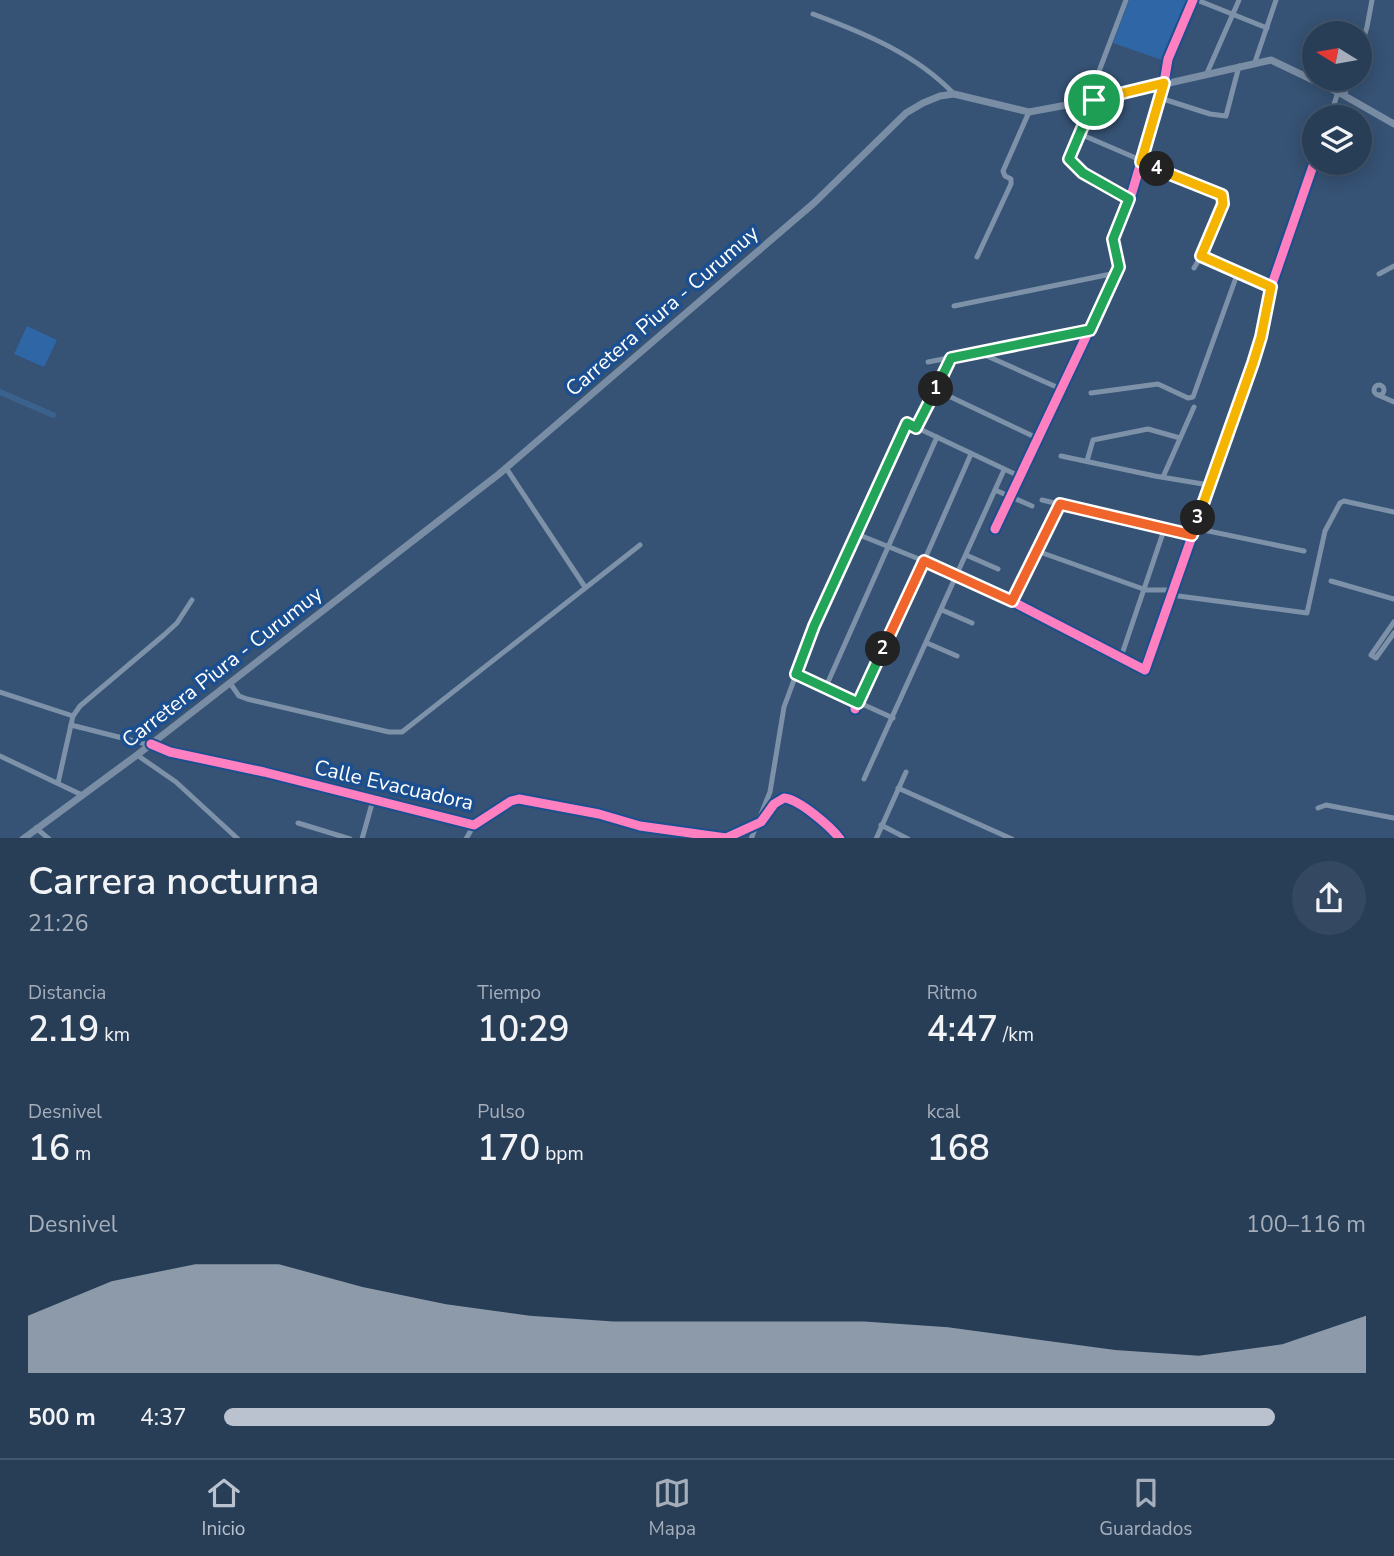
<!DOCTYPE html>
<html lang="es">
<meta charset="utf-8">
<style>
:root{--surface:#283e57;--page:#344961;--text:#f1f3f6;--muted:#a5aeba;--line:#44576d;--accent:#b9c2ce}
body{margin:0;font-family:"Nunito Sans",sans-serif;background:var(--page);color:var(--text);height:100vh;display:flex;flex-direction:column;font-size:26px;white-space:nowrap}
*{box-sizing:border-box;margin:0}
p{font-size:23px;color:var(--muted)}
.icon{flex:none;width:38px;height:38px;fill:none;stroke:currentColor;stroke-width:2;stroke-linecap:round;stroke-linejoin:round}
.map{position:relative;height:838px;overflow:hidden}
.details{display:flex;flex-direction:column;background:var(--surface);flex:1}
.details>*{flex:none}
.needle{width:46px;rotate:281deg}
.fabs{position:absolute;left:1302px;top:21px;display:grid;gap:14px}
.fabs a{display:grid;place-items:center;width:70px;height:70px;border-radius:50%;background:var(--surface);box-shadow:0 4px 18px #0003,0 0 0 2px var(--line);font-size:35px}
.pin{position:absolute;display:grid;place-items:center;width:60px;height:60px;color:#fff;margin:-30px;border:4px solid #fff;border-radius:50%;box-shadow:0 2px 7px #0007}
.km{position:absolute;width:35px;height:35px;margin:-18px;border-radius:50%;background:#222;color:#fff;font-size:19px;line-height:35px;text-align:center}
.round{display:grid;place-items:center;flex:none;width:74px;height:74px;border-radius:37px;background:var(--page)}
.summary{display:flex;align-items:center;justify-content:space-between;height:119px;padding:0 28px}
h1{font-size:38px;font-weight:600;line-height:52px}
.stats{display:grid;grid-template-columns:repeat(3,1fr);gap:10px;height:119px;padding:7px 28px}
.stats div{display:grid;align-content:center}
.stats b{font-size:35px;font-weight:600}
.stats small{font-size:19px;font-weight:400}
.stats p{font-size:19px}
.chart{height:196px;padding:14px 28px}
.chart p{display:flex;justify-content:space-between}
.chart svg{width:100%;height:126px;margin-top:7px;fill:var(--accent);opacity:.7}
ul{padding:0 28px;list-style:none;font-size:23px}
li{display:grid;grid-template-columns:112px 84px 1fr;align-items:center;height:52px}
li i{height:18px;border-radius:9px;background:var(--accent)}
.tab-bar{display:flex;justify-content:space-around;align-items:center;height:98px;border-top:2px solid var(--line);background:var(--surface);font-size:19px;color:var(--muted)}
.tab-bar a{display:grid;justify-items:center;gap:4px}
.tab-bar .selected{color:var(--accent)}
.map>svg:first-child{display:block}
.green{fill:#2f66a5}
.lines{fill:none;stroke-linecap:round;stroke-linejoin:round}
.canal{stroke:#3b618d;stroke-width:6}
.street{stroke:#7d92a8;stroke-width:5}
.secondary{stroke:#798da4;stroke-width:7}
.cycleway-casing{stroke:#1b4f8f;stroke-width:13}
.cycleway{stroke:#ff80c0;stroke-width:9}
.split-1-casing{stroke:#fff;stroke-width:14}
.split-2-casing{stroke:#fff;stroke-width:14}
.split-3-casing{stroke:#fff;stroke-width:14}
.split-4-casing{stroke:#fff;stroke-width:14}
.split-5-casing{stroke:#fff;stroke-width:14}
.split-1{stroke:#22a559;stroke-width:9}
.split-2{stroke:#22a559;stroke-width:9}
.split-3{stroke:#f0652b;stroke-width:9}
.split-4{stroke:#f5b400;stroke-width:9}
.split-5{stroke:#f5b400;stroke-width:9}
.labels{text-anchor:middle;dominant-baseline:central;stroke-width:7;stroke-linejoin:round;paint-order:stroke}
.street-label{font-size:21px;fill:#fff;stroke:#1b4f8f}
</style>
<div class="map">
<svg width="1394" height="839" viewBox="0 0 1394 839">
<rect width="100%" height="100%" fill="#365274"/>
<g class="green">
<path d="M1129 0H1187L1165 61 1113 43Z"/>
<path d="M27 326 57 340 44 367 14 354Z"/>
</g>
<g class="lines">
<path class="canal" d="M0 392 53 415"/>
<g class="street">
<path d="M1126 0 1093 87 1094 100 1069 159 1083 173 1130 199"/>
<path d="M1197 0 1267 28"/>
<path d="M813 14C864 33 916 54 954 94"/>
<path d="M1360 50 1367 27 1372 0"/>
<path d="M1255 62 1276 0"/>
<path d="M1207 73 1239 0"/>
<path d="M1344 96 1350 79"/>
<path d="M1160 98 1210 114 1226 116 1239 66"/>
<path d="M1330 117 1338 92"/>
<path d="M1080 134 1222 195 1223 204 1201 256"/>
<path d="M977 257 1011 184V179L1005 176 1003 171 1029 112"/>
<path d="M1194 268 1201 256 1271 287"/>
<path d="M1379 274 1394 266"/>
<path d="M954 306 1116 273"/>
<path d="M978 352 1061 389"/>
<path d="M928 362 1090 330"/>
<circle cx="1379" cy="390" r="5"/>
<path d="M936 390 1039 439"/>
<path d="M1091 393 1158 384 1188 398 1193 397 1238 272"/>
<path d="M1378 395 1394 402"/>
<path d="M917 428 951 357"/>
<path d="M1061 456 1155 476 1209 485"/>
<path d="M1087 461 1093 440 1148 429 1180 438"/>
<path d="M506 468 585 587"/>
<path d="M1163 477 1194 407"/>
<path d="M995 490 1032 506"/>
<path d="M1042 500 1192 535"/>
<path d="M1194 528 1304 551"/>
<path d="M995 529 1119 267 1113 239 1130 199 1141 162 1164 83 1168 59 1193 0"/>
<path d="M857 534 924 561 971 454"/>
<path d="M1037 551 1146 590H1167L1173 588"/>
<path d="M966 555 998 569"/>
<path d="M1331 581 1394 599"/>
<path d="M1171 595 1307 613 1325 531 1340 503 1344 501 1394 512"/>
<path d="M1012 601 1060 504"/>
<path d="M942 610 972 623"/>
<path d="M1394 622 1371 655 1376 658 1394 633"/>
<path d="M927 643 957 656"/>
<path d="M1121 657 1165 527"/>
<path d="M796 674 893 718"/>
<path d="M230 683 239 696 247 699 389 732H402L640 545"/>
<path d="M824 691 937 437"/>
<path d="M0 692 73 716"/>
<path d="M855 709 924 561 994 592 1145 670 1253 363 1261 337 1271 287 1314 163"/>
<path d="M71 725 150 745"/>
<path d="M151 744 170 752 264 772 474 825 511 801 519 799 599 814 640 826 726 838 761 822 774 804 784 798C799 799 831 827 840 839"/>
<path d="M137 755 176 782 238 839"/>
<path d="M0 756 82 795"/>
<path d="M864 779 1004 470"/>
<path d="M58 783 73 716 80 706 164 635 177 623 192 600"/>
<path d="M898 788 1012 839"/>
<path d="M1318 808 1326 805 1394 818"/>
<path d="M298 823 350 839"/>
<path d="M881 825 908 839"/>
<path d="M36 828 49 839"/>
<path d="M362 839 373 800"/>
<path d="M466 839 474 825"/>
<path d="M751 839 770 792 784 707 814 626 907 423 1021 477"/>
<path d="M876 839 906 772"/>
</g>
<path class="secondary" d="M23 839 137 755 499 474 814 203 906 113 923 103 940 96 954 94 1029 112 1094 100 1271 60 1338 92 1394 124"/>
<g class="cycleway-casing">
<g id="cycleway">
<path d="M995 529 1119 267 1113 239 1130 199 1141 162 1164 83 1168 59 1193 0"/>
<path d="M855 709 924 561 994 592 1145 670 1253 363 1261 337 1271 287 1314 163"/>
<path d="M151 744 170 752 264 772 474 825 511 801 519 799 599 814 640 826 726 838 761 822 774 804 784 798C799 799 831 827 840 839"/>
</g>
</g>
<use href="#cycleway" class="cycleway"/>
</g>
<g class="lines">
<g class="split-1-casing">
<path id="split-1" d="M936 389 951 358 1090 330 1119 267 1113 239 1129 199 1083 173 1069 159 1094 100"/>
</g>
<g class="split-2-casing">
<path id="split-2" d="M883 649 858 703 796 674 814 626 907 423 916 428 936 389"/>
</g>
<g class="split-3-casing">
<path id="split-3" d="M883 649 924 561 1012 601 1060 504 1192 535 1198 518"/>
</g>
<g class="split-4-casing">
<path id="split-4" d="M1157 169 1222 195 1223 204 1201 256 1271 287 1261 337 1253 363 1198 518"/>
</g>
<g class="split-5-casing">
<path id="split-5" d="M1094 100 1164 83 1141 162 1157 169"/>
</g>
<use href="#split-1" class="split-1"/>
<use href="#split-2" class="split-2"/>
<use href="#split-3" class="split-3"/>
<use href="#split-4" class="split-4"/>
<use href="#split-5" class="split-5"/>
</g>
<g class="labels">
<g class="street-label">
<text transform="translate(662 311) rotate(-41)">Carretera Piura - Curumuy</text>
<text transform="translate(222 667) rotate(-38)">Carretera Piura - Curumuy</text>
<text transform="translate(394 785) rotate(13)">Calle Evacuadora</text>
</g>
</g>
</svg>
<div class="fabs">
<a><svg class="needle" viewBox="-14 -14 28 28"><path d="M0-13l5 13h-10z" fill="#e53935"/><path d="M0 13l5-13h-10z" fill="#a5aeba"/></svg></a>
<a><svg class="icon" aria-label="layers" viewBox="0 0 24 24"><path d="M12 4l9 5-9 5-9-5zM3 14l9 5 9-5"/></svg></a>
</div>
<div class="pin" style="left:1094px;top:100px;background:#1e9e55"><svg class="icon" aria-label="arrive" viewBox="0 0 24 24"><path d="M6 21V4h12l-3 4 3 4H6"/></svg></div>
<b class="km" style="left:936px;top:389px">1</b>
<b class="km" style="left:883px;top:649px">2</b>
<b class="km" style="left:1198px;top:518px">3</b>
<b class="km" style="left:1157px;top:169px">4</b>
</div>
<section class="details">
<div class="summary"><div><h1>Carrera nocturna</h1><p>21:26</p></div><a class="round"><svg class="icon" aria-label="share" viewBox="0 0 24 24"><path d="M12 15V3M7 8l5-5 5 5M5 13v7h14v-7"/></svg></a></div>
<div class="stats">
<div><p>Distancia</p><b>2.19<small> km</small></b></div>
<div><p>Tiempo</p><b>10:29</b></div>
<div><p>Ritmo</p><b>4:47<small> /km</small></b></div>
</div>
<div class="stats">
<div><p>Desnivel</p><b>16<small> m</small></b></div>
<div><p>Pulso</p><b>170<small> bpm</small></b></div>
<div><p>kcal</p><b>168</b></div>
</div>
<div class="chart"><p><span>Desnivel</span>100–116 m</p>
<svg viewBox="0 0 160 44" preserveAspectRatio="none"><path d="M0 44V24L10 12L20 6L30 6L40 14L50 20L60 24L70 26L80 26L90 26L100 26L110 28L120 32L130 36L140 38L150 34L160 24V44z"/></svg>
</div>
<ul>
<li><b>500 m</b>4:37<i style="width:92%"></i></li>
</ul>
</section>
<nav class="tab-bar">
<a class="selected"><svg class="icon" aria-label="home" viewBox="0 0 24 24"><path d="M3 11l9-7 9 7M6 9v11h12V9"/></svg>Inicio</a>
<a><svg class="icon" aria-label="map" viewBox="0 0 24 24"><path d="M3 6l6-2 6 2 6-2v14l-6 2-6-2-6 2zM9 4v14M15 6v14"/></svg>Mapa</a>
<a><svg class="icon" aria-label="saved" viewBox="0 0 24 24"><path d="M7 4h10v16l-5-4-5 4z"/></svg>Guardados</a>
</nav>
